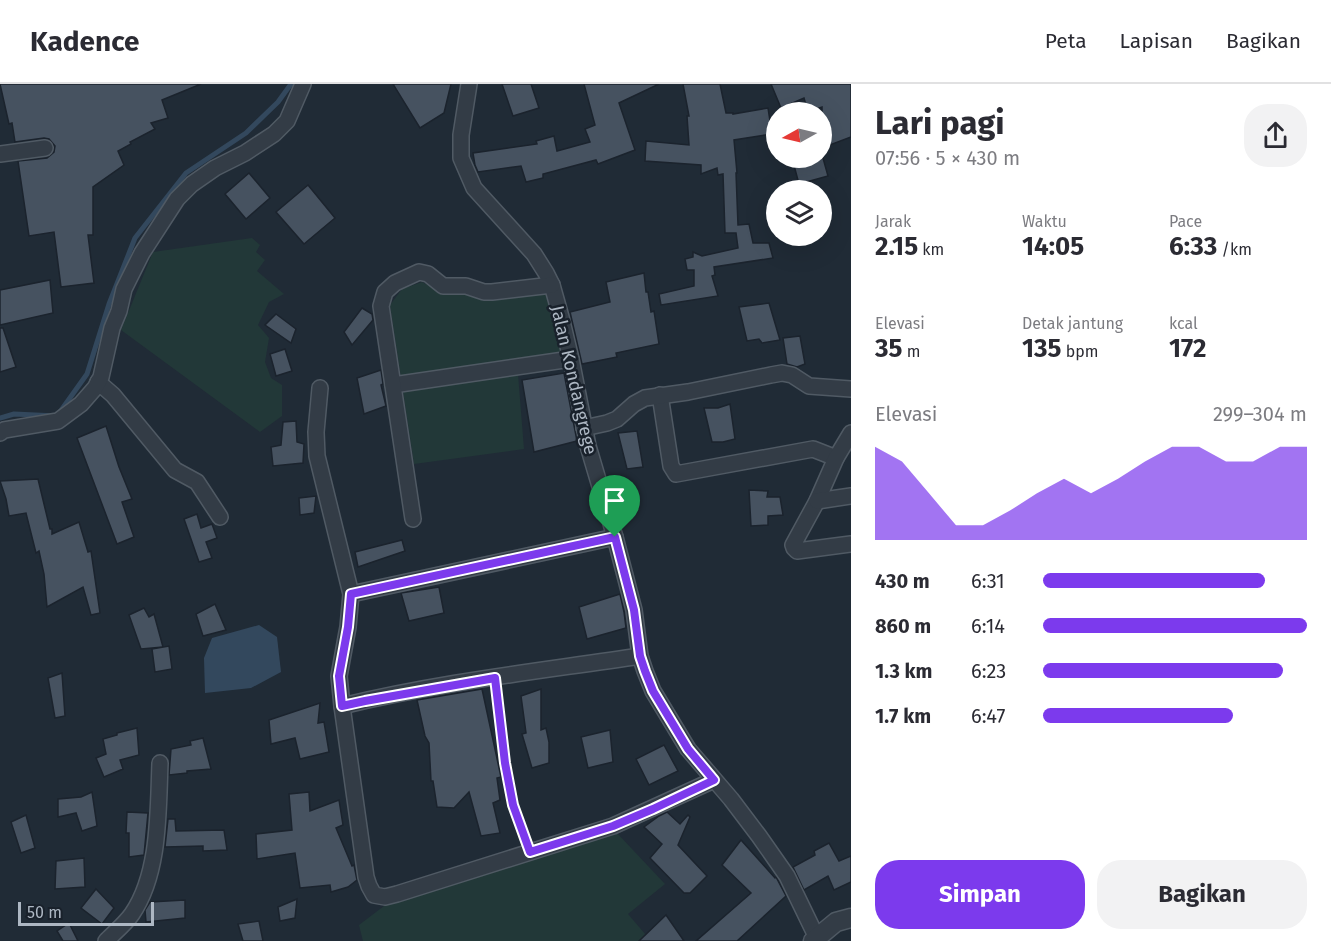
<!DOCTYPE html>
<html lang="id">
<meta charset="utf-8">
<style>
:root{--surface:#fff;--page:#f2f2f3;--text:#2b2b33;--muted:#7c7c81;--line:#e1e1e2;--accent:#7c3aed}
body{margin:0;font-family:"Fira Sans",sans-serif;background:var(--page);color:var(--text);height:100vh;display:flex;flex-direction:column;font-size:22px;white-space:nowrap}
*{box-sizing:border-box;margin:0}
p{font-size:20px;color:var(--muted)}
.icon{flex:none;width:33px;height:33px;fill:none;stroke:currentColor;stroke-width:2;stroke-linecap:round;stroke-linejoin:round}
.map{position:relative;flex:1;overflow:hidden}
.details{display:flex;flex-direction:column;background:var(--surface);width:480px}
.details>*{flex:none}
.needle{width:39px;rotate:262deg}
.tools{position:absolute;left:766px;top:18px;display:grid;gap:12px}
.tools a{display:grid;place-items:center;width:66px;height:66px;border-radius:50%;background:var(--surface);box-shadow:0 6px 24px #0002;font-size:30px}
.scale{position:absolute;left:18px;bottom:15px;width:136px;box-sizing:border-box;padding-left:6px;border:3px solid #adb7c3;border-top:0;font-size:16px;line-height:21px;white-space:nowrap;color:#adb7c3;-webkit-text-stroke:4px #19212b;paint-order:stroke}
.pin{position:absolute;display:grid;place-items:center;width:51px;height:51px;color:#fff;margin:-62px -26px;border-radius:50% 50% 50% 0;rotate:-45deg;box-shadow:0 0 6px #0007}
.pin .icon{rotate:45deg}
.round{display:grid;place-items:center;flex:none;width:63px;height:63px;border-radius:24px;background:var(--page)}
.head{display:flex;align-items:center;justify-content:space-between;height:102px;padding:0 24px}
h1{font-size:33px;font-weight:700;line-height:45px}
.figures{display:grid;grid-template-columns:repeat(3,1fr);gap:9px;height:102px;padding:6px 24px}
.figures div{display:grid;align-content:center}
.figures b{font-size:26px;font-weight:700}
.figures small{font-size:16px;font-weight:400}
.figures p{font-size:16px}
.chart{height:168px;padding:12px 24px}
.chart p{display:flex;justify-content:space-between}
.chart svg{width:100%;height:108px;margin-top:6px;fill:var(--accent);opacity:.7}
.primary-button{display:flex;gap:12px;margin-top:auto;padding:12px 24px}
.primary-button a{flex:1;height:69px;border-radius:24px;background:var(--accent);color:#fff;font-size:24px;font-weight:700;line-height:69px;text-align:center}
.primary-button a+a{background:var(--page);color:var(--text)}
ul{padding:0 24px;list-style:none;font-size:20px}
li{display:grid;grid-template-columns:96px 72px 1fr;align-items:center;height:45px}
li i{height:15px;border-radius:8px;background:var(--accent)}
header{display:flex;align-items:center;gap:36px;box-sizing:border-box;height:84px;padding:0 30px;background:var(--surface);border-bottom:2px solid var(--line)}
header strong{font-size:28px}
nav{display:flex;gap:33px;margin-inline-start:auto;font-size:21px}
main{display:flex;flex:1;min-height:0}
.map>svg:first-child{display:block}
.green{fill:#223838}
.water{fill:#33485d}
.lines{fill:none;stroke-linecap:round;stroke-linejoin:round}
.stream{stroke:#33485d;stroke-width:5}
.building{fill:#465260;stroke:#1b232d;stroke-width:1.5}
.service-casing{stroke:#505a64;stroke-width:10}
.minor-casing{stroke:#505a64;stroke-width:18}
.tertiary-casing{stroke:#505a64;stroke-width:21}
.service{stroke:#333c46;stroke-width:8}
.minor{stroke:#333c46;stroke-width:15}
.tertiary{stroke:#333c46;stroke-width:18}
.route-casing{stroke:#fff;stroke-width:12}
.route{stroke:#7c3aed;stroke-width:8}
.labels{text-anchor:middle;dominant-baseline:central;stroke-width:5;stroke-linejoin:round;paint-order:stroke}
.street-label{font-size:18px;fill:#adb7c3;stroke:#19212b}
</style>
<header>
<strong>Kadence</strong>
<nav><a>Peta</a><a>Lapisan</a><a>Bagikan</a></nav>
</header>
<main>
<div class="map">
<svg width="851" height="857" viewBox="0 0 851 857">
<rect width="100%" height="100%" fill="#202b36"/>
<g class="green">
<path d="M252 154 260 161 256 168 265 176 257 187 284 210 269 218 258 241 269 254 265 278 271 294 282 301V332L260 348 121 246 153 168Z"/>
<path d="M422 198 447 211 462 208 484 217 545 208 563 275 518 290 524 365 414 380 390 221 402 205Z"/>
<path d="M616 748 665 800 628 830 651 857H363L359 841 388 819Z"/>
</g>
<path class="water" d="M259 541 277 553 281 588 251 604 205 609 204 574 212 554Z"/>
<g class="lines">
<path class="stream" d="M0 334 14 330 57 332 87 290 109 220 135 154 186 89 246 49 278 18 291 0"/>
</g>
<g class="building">
<path d="M0 0H201L162 16 168 34 151 39 155 45 130 58 131 60 118 67 124 81 93 103V151H88L94 199 61 203 54 148 29 152 18 77 47 74 54 68 55 62 49 55 44 54 15 58 12 39 9 40Z"/>
<path d="M393 0H451L444 29 420 44Z"/>
<path d="M502 0H531L539 24 513 32Z"/>
<path d="M584 0H659L619 19 635 66 598 80 596 76 543 90V94L526 98 521 82 478 88 475 81 473 69 537 60 536 57 554 52 557 67 590 58 585 45 595 41Z"/>
<path d="M683 0H720L726 29H733V30L768 24 772 50 734 56 737 89H736L738 141 749 140 753 159H769L773 174 714 183 715 191 712 192 718 212 661 221 659 210 694 202V186H687L685 175 693 173V168L702 172 738 164 736 149H725L723 90 718 91 717 84 701 90V81L645 77 646 57 689 61 687 32H689Z"/>
<path d="M771 0H851V53L822 64V23L808 28 804 14 781 24Z"/>
<path d="M792 74H823L828 92 799 100Z"/>
<path d="M249 89 270 114 246 135 225 110Z"/>
<path d="M308 101 335 134 304 160 276 128Z"/>
<path d="M644 189 646 208H648L651 228 654 227 659 260 616 269 617 273 582 280 570 228 610 218 606 198Z"/>
<path d="M50 196 53 229 0 241V206Z"/>
<path d="M769 219 780 256 762 259 759 255 747 257 739 223Z"/>
<path d="M362 224 372 230 373 236 352 261 344 248Z"/>
<path d="M276 230 296 245 291 259 265 241Z"/>
<path d="M0 244H3L16 283 0 288Z"/>
<path d="M800 252 805 280 797 283 787 280 783 254Z"/>
<path d="M285 265 292 287 276 292 270 270Z"/>
<path d="M381 286 383 300 381 301 386 322 364 330 357 294Z"/>
<path d="M564 289 577 357 534 368 522 296Z"/>
<path d="M730 320 735 355 723 358H712L704 324H718Z"/>
<path d="M296 337 297 358 304 360 303 379 273 382 271 363 281 361 283 338Z"/>
<path d="M106 342 119 383 132 415 122 418 134 453 117 460 77 354Z"/>
<path d="M637 347 643 383 627 385 618 349Z"/>
<path d="M38 395 50 445H52V450L79 438 88 468 91 467 100 529 91 531 83 503 47 523 44 490 39 467 36 469 26 429 9 432 6 415 0 397Z"/>
<path d="M749 406 768 407 767 413H780L783 431 768 432V441L751 442Z"/>
<path d="M316 412 314 429 300 431 299 414Z"/>
<path d="M197 430 201 444 212 440 217 454 206 458 212 474 199 478 184 435Z"/>
<path d="M402 456 405 467 358 483 355 468Z"/>
<path d="M439 503 444 529 409 537 401 509Z"/>
<path d="M620 510 624 528 626 544 587 555 579 523Z"/>
<path d="M215 520 226 546 203 552 196 530Z"/>
<path d="M144 524 149 533 154 530 163 563 141 565 129 531Z"/>
<path d="M169 562 172 585 155 588 152 565Z"/>
<path d="M62 589 65 632 55 634 48 594Z"/>
<path d="M482 605 501 693 497 694 500 716 493 719 500 749 481 752 469 708 454 724 437 723 433 697H431L429 659 425 652 417 616Z"/>
<path d="M541 605V646L546 644 549 658V679L532 684 522 650 526 649 521 612Z"/>
<path d="M320 619 318 639 324 638 329 668 300 675 295 654 271 660 269 636Z"/>
<path d="M137 644 139 671 120 676 123 685 104 693 96 674 106 670 103 655 117 651V649Z"/>
<path d="M610 646 613 678 588 684 581 653Z"/>
<path d="M203 654 211 685 187 687V689L169 691 171 665 191 661 190 657Z"/>
<path d="M664 661 678 687 649 701 636 675Z"/>
<path d="M92 708 97 742 82 747 76 729 58 733V715L81 713Z"/>
<path d="M309 708 310 727 339 716 343 741 336 744 352 782 354 781 357 796 348 803 331 808 330 801 300 804 295 769 257 775 256 750 292 746 289 710Z"/>
<path d="M127 728 148 729 144 771 129 773V749H126Z"/>
<path d="M667 728 680 740 688 731 690 733 678 761 707 792 690 809H684L650 774 662 760 644 743 659 732Z"/>
<path d="M26 731 35 764 21 769 11 738Z"/>
<path d="M168 735H175L176 747 224 746 227 766 203 767V762L165 763Z"/>
<path d="M741 756 775 794 776 793 786 812 737 857H696L751 809 722 781Z"/>
<path d="M829 759 839 777 851 772V798L834 806 828 792 804 806 793 783 815 771 814 767Z"/>
<path d="M84 774 85 803 55 805 56 777Z"/>
<path d="M96 805 114 824 102 840 81 824Z"/>
<path d="M297 815 295 834 280 837 278 823Z"/>
<path d="M185 816V834L146 838 145 826 150 818Z"/>
<path d="M666 831 684 857H639Z"/>
<path d="M259 837 263 857H243L238 840Z"/>
<path d="M69 839 78 857H63L57 847Z"/>
</g>
<g class="lines">
<g class="service-casing">
<path id="service" d="M495 594 505 679 513 721 529 768"/>
</g>
<g class="minor-casing">
<g id="minor">
<path d="M469 0 461 51V74L474 104 534 170 546 189 552 201 561 233 571 275 588 362 615 453 634 526 640 572 645 587 653 607 688 665 731 715 759 752 787 792 817 854"/>
<path d="M0 70 45 64"/>
<path d="M98 298 113 311 175 386 197 398 220 433"/>
<path d="M393 301 571 275"/>
<path d="M320 304 316 348 317 372 351 510 348 543 339 592 342 622"/>
<path d="M660 311 671 382 676 390 813 365 836 374"/>
<path d="M584 344 607 339 617 335 634 320 645 314 688 308 771 291 782 289 792 291 809 302 851 305"/>
<path d="M0 349 4 346 58 337 81 320 95 304 101 293 112 244 119 227 124 205 142 169 177 115 192 100 215 84 245 69 274 50 287 37 303 0"/>
<path d="M851 349 836 374 817 417 793 461 794 464 797 467 851 460"/>
<path d="M817 417 851 412"/>
<path d="M413 435 381 222 385 208 395 199 419 188 428 190 443 202H466L484 208H492L552 201"/>
<path d="M351 510 615 453"/>
<path d="M640 572C541 587 440 598 342 622L366 793 369 802 374 811 385 813 397 810 613 742 714 696"/>
<path d="M106 857C114 849 125 840 132 830 160 789 158 727 160 679"/>
</g>
</g>
<g class="tertiary-casing">
<path id="tertiary" d="M813 857 836 838 851 834"/>
</g>
<use href="#service" class="service"/>
<use href="#minor" class="minor"/>
<use href="#tertiary" class="tertiary"/>
</g>
<g class="lines">
<g class="route-casing">
<path id="route" d="M615 453 634 526 640 572 645 587 653 607 688 665 714 696 653 725 613 742 530 768 513 721 505 679 495 594 365 617 342 622 339 592 348 543 351 510Z"/>
</g>
<use href="#route" class="route"/>
</g>
<g class="labels">
<g class="street-label">
<text transform="translate(574 296) rotate(77)">Jalan Kondangrege</text>
</g>
</g>
</svg>
<div class="tools">
<a><svg class="needle" viewBox="-14 -14 28 28"><path d="M0-13l5 13h-10z" fill="#e53935"/><path d="M0 13l5-13h-10z" fill="#7c7c81"/></svg></a>
<a><svg class="icon" aria-label="layers" viewBox="0 0 24 24"><path d="M12 4l9 5-9 5-9-5zM3 14l9 5 9-5"/></svg></a>
</div>
<div class="scale">50 m</div>
<div class="pin" style="left:615px;top:453px;background:#1e9e55"><svg class="icon" aria-label="arrive" viewBox="0 0 24 24"><path d="M6 21V4h12l-3 4 3 4H6"/></svg></div>
</div>
<section class="details">
<div class="head"><div><h1>Lari pagi</h1><p>07:56 · 5 × 430 m</p></div><a class="round"><svg class="icon" aria-label="share" viewBox="0 0 24 24"><path d="M12 15V3M7 8l5-5 5 5M5 13v7h14v-7"/></svg></a></div>
<div class="figures">
<div><p>Jarak</p><b>2.15<small> km</small></b></div>
<div><p>Waktu</p><b>14:05</b></div>
<div><p>Pace</p><b>6:33<small> /km</small></b></div>
</div>
<div class="figures">
<div><p>Elevasi</p><b>35<small> m</small></b></div>
<div><p>Detak jantung</p><b>135<small> bpm</small></b></div>
<div><p>kcal</p><b>172</b></div>
</div>
<div class="chart"><p><span>Elevasi</span>299–304 m</p>
<svg viewBox="0 0 160 44" preserveAspectRatio="none"><path d="M0 44V6L10 12L20 25L30 38L40 38L50 32L60 25L70 19L80 25L90 19L100 12L110 6L120 6L130 12L140 12L150 6L160 6V44z"/></svg>
</div>
<ul>
<li><b>430 m</b>6:31<i style="width:84%"></i></li>
<li><b>860 m</b>6:14<i style="width:100%"></i></li>
<li><b>1.3 km</b>6:23<i style="width:91%"></i></li>
<li><b>1.7 km</b>6:47<i style="width:72%"></i></li>
</ul>
<div class="primary-button"><a>Simpan</a><a>Bagikan</a></div>
</section>
</main>
